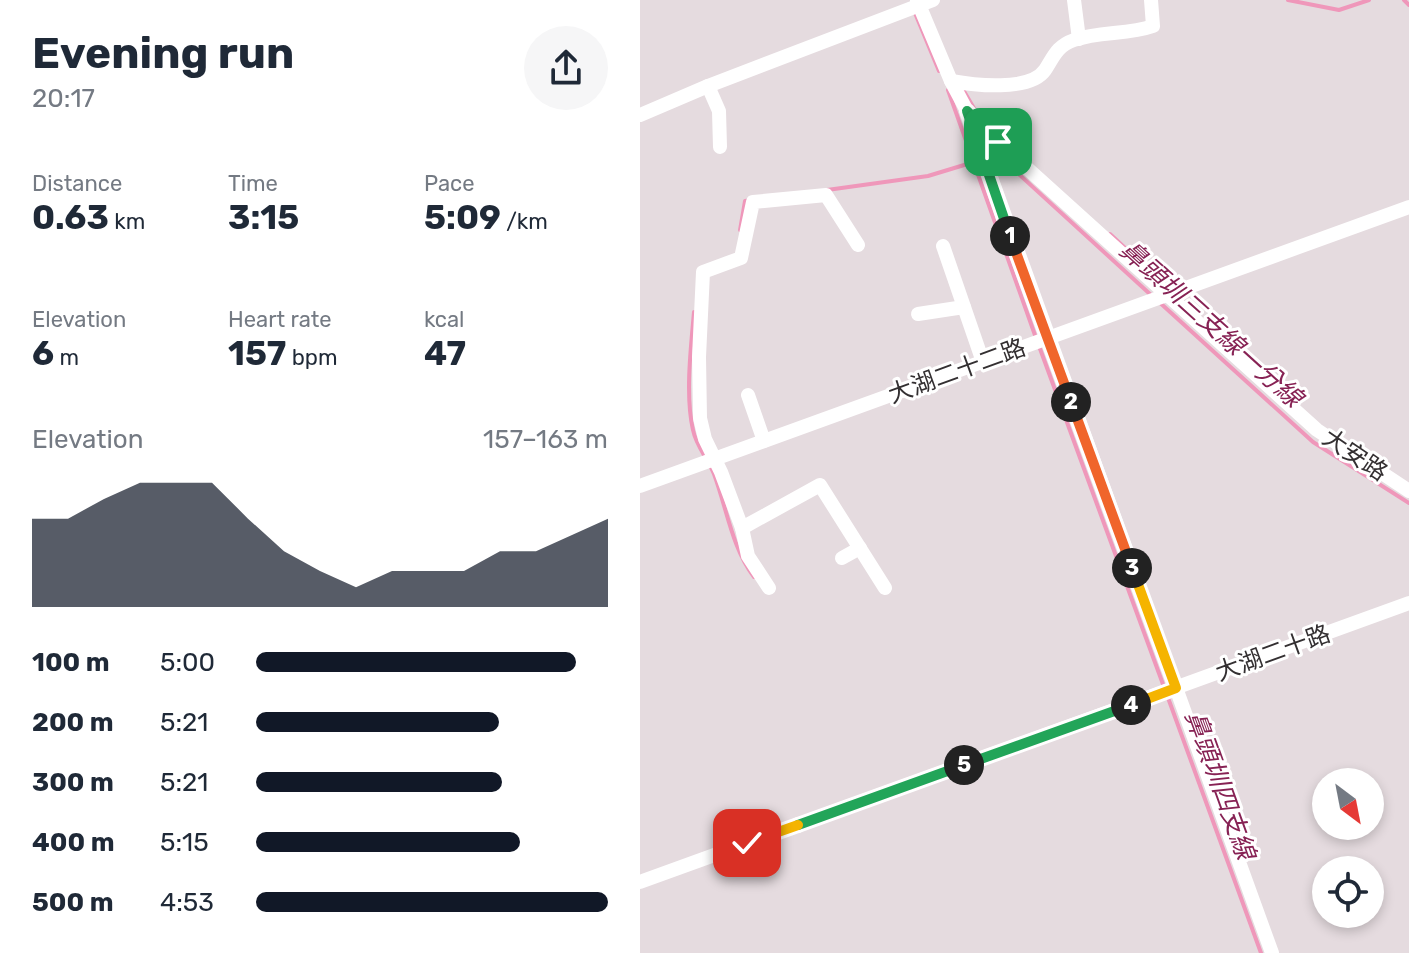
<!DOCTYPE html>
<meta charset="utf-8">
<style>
:root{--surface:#fff;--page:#f6f6f7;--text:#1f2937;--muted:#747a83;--accent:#111827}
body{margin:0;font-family:Rubik,"Noto Sans TC",sans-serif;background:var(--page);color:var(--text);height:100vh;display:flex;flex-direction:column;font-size:30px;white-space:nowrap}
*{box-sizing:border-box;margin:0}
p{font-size:26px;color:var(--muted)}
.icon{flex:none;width:44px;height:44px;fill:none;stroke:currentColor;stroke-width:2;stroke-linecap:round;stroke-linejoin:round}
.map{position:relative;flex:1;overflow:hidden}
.side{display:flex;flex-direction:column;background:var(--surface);width:640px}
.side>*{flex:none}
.needle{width:52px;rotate:148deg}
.controls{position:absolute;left:672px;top:768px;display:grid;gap:16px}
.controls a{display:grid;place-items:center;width:72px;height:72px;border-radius:50%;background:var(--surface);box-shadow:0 4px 12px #0003;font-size:40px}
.pin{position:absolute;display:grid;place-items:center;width:68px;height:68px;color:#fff;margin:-34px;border-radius:16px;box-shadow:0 4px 12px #0006}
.km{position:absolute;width:40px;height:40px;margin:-20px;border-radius:50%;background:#222;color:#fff;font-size:22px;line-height:40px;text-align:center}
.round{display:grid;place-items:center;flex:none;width:84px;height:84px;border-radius:42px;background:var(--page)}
.head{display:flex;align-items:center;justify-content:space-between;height:136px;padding:0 32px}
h1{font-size:44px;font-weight:700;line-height:60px}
.figures{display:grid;grid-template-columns:repeat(3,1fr);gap:12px;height:136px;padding:8px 32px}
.figures div{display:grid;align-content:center}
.figures b{font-size:34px;font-weight:700}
.figures small{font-size:22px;font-weight:400}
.figures p{font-size:22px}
.chart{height:224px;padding:16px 32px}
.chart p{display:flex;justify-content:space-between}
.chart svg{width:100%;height:144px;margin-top:8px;fill:var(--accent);opacity:.7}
ul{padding:0 32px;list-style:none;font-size:26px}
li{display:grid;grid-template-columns:128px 96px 1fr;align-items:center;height:60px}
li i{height:20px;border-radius:10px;background:var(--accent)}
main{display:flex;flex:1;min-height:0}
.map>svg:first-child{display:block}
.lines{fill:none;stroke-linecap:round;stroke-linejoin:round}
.stream{stroke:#ef97ba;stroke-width:4}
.minor{stroke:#fff;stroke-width:14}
.split-1-casing{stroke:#fff;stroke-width:16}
.split-2-casing{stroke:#fff;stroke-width:16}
.split-3-casing{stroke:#fff;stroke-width:16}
.split-4-casing{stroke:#fff;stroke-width:16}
.split-5-casing{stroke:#fff;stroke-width:16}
.split-6-casing{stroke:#fff;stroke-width:16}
.split-7-casing{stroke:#fff;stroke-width:16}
.split-1{stroke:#22a559;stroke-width:10}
.split-2{stroke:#f0652b;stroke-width:10}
.split-3{stroke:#f0652b;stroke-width:10}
.split-4{stroke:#f5b400;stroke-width:10}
.split-5{stroke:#22a559;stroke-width:10}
.split-6{stroke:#22a559;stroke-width:10}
.split-7{stroke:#f5b400;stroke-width:10}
.labels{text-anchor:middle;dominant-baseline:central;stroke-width:6;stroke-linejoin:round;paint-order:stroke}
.street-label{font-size:24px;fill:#332f31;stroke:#fff}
.water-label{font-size:26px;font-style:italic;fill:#872254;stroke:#fff}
</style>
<main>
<section class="side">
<div class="head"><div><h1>Evening run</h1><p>20:17</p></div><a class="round"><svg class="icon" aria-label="share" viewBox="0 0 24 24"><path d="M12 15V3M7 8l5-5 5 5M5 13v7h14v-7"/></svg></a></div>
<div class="figures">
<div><p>Distance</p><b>0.63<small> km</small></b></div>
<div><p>Time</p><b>3:15</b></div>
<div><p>Pace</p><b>5:09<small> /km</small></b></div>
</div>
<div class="figures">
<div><p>Elevation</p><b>6<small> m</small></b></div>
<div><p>Heart rate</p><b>157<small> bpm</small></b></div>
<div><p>kcal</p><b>47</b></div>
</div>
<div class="chart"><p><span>Elevation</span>157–163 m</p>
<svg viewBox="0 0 160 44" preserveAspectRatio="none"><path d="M0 44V17L10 17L20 11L30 6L40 6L50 6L60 17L70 27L80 33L90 38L100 33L110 33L120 33L130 27L140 27L150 22L160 17V44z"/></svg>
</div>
<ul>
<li><b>100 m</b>5:00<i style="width:91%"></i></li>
<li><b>200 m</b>5:21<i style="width:69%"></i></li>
<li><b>300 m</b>5:21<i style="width:70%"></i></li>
<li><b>400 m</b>5:15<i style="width:75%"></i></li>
<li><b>500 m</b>4:53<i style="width:100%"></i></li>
</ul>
</section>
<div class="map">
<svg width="769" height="953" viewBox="0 0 769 953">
<rect width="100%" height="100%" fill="#e5dbdf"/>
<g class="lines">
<g class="stream">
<path d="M648 0 699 10 729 0"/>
<path d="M764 0 769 5"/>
<path d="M275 13 299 71"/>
<path d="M321 86 335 110"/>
<path d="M308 90 396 338"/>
<path d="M360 157 511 295"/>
<path d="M351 165 360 157"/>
<path d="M187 190 288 176 334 162"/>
<path d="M100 230 105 201 111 200"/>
<path d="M470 234 496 258"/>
<path d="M518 301 673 442 769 503"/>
<path d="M54 312C51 347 45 395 53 430 56 446 68 459 74 474 87 509 92 548 114 577"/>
<path d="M399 346 524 687"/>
<path d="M527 695 621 953"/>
</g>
<g class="minor">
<path d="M277 0 311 81 327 111 358 142 677 430 769 491"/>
<path d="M434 0 439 39"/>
<path d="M311 81C333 85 390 92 405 70 414 56 417 46 434 40 460 31 488 35 513 26L511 0"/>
<path d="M68 86 79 111 80 147"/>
<path d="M327 111 632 953"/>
<path d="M0 115 68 86 293 0"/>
<path d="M218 245 186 195 113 202 101 258 63 272 59 357 60 418 65 439 81 472 102 528 180 485 245 588"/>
<path d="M303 246 343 362"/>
<path d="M278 314 324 307"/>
<path d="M108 395 124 441"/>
<path d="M0 486 769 207"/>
<path d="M102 528 108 556 129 588"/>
<path d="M202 558 220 548"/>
<path d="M0 882 769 603"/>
</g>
</g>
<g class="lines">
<g class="split-1-casing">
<path id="split-1" d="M358 142 327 111 370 236"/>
</g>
<g class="split-2-casing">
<path id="split-2" d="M370 236 431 402"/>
</g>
<g class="split-3-casing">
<path id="split-3" d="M431 402 492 568"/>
</g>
<g class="split-4-casing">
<path id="split-4" d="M491 705 536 688 492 568"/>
</g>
<g class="split-5-casing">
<path id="split-5" d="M324 765 491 705"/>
</g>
<g class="split-6-casing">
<path id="split-6" d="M158 825 324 765"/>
</g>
<g class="split-7-casing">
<path id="split-7" d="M107 843 158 825"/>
</g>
<use href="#split-1" class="split-1"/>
<use href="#split-2" class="split-2"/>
<use href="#split-3" class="split-3"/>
<use href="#split-4" class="split-4"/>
<use href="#split-5" class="split-5"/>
<use href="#split-6" class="split-6"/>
<use href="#split-7" class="split-7"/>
</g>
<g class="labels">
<g class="street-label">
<text transform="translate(317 371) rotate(-20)">大湖二十二路</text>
<text transform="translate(715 455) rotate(34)">大安路</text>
<text transform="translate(633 653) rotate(-20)">大湖二十路</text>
</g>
<g class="water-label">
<text transform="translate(571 324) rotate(42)">鼻頭圳三支線一分線</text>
<text transform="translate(580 785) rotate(70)">鼻頭圳四支線</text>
</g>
</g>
</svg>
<div class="controls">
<a><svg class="needle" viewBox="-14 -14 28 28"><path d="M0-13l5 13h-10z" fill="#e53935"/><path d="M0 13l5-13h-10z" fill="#747a83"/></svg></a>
<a><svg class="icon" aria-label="locate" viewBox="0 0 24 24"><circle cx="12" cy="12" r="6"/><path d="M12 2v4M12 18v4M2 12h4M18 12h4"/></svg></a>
</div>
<div class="pin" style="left:358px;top:142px;background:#1e9e55"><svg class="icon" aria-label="arrive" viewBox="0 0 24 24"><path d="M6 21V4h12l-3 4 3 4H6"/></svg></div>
<div class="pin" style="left:107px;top:843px;background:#d93025"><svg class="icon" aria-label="check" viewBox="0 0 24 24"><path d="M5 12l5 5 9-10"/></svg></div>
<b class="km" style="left:370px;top:236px">1</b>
<b class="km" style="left:431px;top:402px">2</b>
<b class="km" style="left:492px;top:568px">3</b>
<b class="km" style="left:491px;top:705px">4</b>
<b class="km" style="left:324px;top:765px">5</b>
</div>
</main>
